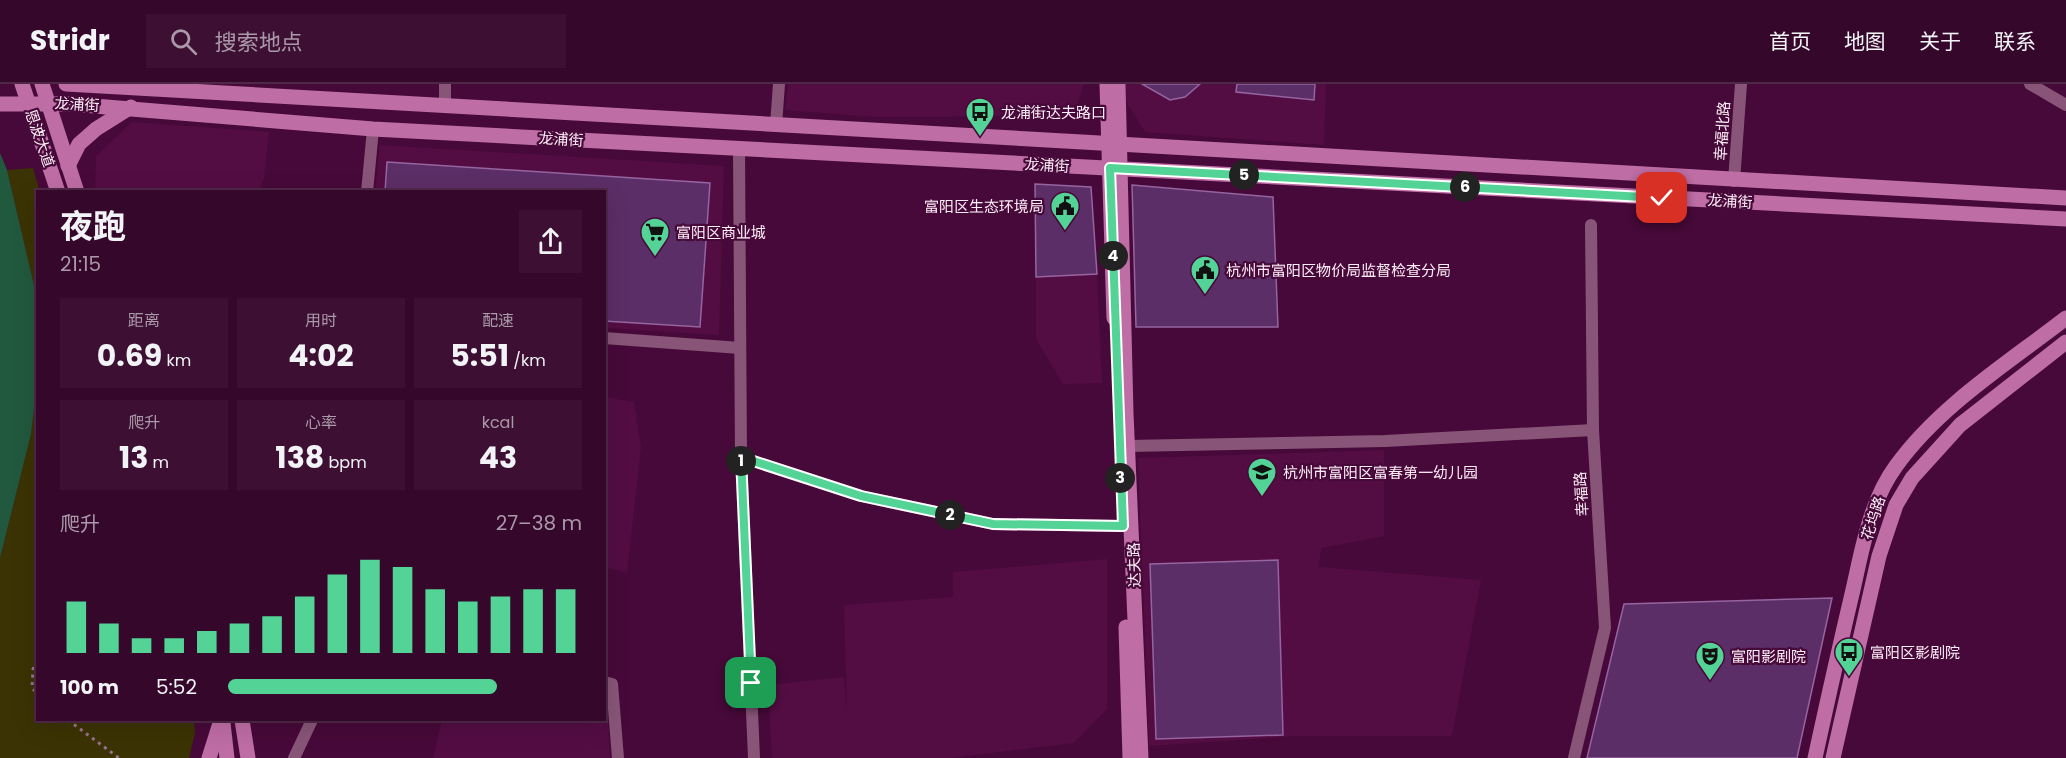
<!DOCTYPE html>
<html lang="zh">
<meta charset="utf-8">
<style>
:root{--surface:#35072b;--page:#3d1033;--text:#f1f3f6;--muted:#aa99a9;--line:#4f2847;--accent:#53d396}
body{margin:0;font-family:Poppins,"Noto Sans SC",sans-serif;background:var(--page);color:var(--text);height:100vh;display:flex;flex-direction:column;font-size:22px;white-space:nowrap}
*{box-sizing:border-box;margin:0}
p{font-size:20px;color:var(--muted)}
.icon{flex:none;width:33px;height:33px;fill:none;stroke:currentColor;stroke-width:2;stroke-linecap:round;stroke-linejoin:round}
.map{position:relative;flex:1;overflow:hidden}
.drawer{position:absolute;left:36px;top:106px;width:570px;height:531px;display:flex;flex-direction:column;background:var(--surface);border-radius:0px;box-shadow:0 6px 24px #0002,0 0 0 2px var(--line)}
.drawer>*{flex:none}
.pin{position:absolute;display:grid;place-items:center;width:51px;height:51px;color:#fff;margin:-26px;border-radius:12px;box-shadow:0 3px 9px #0006}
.km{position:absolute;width:30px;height:30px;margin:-15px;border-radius:50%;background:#222;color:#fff;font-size:16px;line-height:30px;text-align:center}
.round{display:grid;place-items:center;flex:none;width:63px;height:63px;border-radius:0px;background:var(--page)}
.overview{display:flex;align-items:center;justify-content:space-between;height:102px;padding:0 24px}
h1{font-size:33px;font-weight:700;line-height:45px}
.stats{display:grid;grid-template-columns:repeat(3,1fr);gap:9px;height:102px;padding:6px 24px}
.stats div{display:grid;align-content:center;border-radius:0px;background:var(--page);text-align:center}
.stats b{font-size:30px;font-weight:700}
.stats small{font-size:16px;font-weight:400}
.stats p{font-size:16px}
.chart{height:168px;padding:12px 24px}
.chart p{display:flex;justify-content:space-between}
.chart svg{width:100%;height:108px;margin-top:6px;stroke:var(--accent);stroke-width:6}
ul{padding:0 24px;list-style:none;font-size:20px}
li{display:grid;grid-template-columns:96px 72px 1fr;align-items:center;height:45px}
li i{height:15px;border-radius:8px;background:var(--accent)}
header{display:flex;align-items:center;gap:36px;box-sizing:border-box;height:84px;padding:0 30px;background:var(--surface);border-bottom:2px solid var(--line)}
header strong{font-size:28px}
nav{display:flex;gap:33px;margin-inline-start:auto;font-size:21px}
.search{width:420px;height:54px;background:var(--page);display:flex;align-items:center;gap:15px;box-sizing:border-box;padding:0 21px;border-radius:0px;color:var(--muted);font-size:22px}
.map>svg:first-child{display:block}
.built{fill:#530d43}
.green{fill:#3b3303}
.water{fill:#21593e}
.building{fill:#5c2e67;stroke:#9564a1;stroke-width:1.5}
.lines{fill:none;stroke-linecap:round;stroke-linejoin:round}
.path{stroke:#9a7190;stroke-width:3;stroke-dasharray:3 4.5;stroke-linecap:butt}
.street{stroke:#885578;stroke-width:12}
.secondary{stroke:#be6da5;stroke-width:15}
.route-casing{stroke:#fff;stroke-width:12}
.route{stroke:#53d396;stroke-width:8}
.labels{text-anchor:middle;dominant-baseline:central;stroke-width:4.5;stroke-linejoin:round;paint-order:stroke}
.street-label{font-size:15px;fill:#fdedf7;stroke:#470939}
.poi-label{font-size:15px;fill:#fdedf7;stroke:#470939;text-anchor:start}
</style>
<header>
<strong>Stridr</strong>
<div class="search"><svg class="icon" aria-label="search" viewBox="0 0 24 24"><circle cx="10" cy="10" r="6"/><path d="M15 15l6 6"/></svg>搜索地点</div>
<nav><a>首页</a><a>地图</a><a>关于</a><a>联系</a></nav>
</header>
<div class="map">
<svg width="2066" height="674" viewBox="0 0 2066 674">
<rect width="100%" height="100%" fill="#470939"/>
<g class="built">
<path d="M788 0H1084L1078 19 1061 32 875 33 785 26Z"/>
<path d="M1126 0H1326L1324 61 1145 48 1126 17Z"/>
<path d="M132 38 269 48 264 95 258 108H95L96 72Z"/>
<path d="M380 61 724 82 719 251 605 244 604 108H375Z"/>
<path d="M1097 190 1102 299 1063 300 1036 255V193Z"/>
<path d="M605 313 634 318 641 363 627 489 605 483Z"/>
<path d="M1384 366V452L1321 464 1319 483 1481 496 1452 652H1296L1149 662 1138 374Z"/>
<path d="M1107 475V625L1074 659 950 674H772L768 601 844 593 847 630 844 521 953 513V488Z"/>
<path d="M605 634 608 635 610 674H433L442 636Z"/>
</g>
<g class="green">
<path d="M33 84 40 108H38L37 263V214L7 86Z"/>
<path d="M37 292 38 636H194L195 649 189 674H0V474L31 350Z"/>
</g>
<path class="water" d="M0 69 7 86 37 214 38 292 31 350 0 474Z"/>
<g class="building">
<path d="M1142 0H1200L1185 13 1170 16Z"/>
<path d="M1237 0H1315L1314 16 1236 8Z"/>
<path d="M387 78 710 99 700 243 604 237V108H385Z"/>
<path d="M1035 100 1091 103 1097 190 1036 193Z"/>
<path d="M1132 101 1273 113 1278 243H1136Z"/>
<path d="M1278 476 1283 651 1156 655 1150 480Z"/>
<path d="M1832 514 1797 674H1587L1624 520Z"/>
</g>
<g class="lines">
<g class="path">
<path d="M38 577 33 585 32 604 38 610"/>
<path d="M68 636 119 674"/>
</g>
<g class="street">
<path d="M2030 0 2066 21"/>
<path d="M445 22V0"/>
<path d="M776 41 779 0"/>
<path d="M739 64 741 373 754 674"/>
<path d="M1734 97 1741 0"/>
<path d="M367 108 373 45"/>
<path d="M604 254 740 264"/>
<path d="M1128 362 1385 357 1593 346"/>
<path d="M741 373 861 412 993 440 1123 442"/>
<path d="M604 598 612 600 618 674"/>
<path d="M294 674 312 636"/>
<path d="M1574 674 1605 544 1593 346 1591 141"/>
</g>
<g class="secondary">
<path d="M22 0 58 108"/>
<path d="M42 0 77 108"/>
<path d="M66 0 2066 114"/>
<path d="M1107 0 1114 234"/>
<path d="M1118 0 1126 329 1141 674"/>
<path d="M0 20H70L373 45 2066 135"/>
<path d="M68 82 79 60 96 45 131 23"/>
<path d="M1126 543 1130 674"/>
<path d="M242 636 248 674"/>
<path d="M223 639 227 674"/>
<path d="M209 674 221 636"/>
<path d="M1815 674C1827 619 1839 565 1852 510 1862 467 1869 419 1896 382 1939 322 2008 279 2066 234"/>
<path d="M1833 674 1879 472 1896 421 1912 394 1960 341 2066 258"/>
</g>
</g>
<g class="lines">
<g class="route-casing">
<path id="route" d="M751 599 741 373 861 412 993 440 1123 442 1110 84 1662 114"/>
</g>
<use href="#route" class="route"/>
</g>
<defs>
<g id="bus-pin" transform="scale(1.5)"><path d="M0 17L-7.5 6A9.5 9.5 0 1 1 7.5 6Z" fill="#53d396" stroke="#470939"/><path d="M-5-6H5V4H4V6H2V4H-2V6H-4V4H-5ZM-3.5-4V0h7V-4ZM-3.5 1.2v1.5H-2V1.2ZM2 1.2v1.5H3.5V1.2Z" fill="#111"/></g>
<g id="civic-pin" transform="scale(1.5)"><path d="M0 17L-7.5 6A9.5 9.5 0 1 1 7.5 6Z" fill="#53d396" stroke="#470939"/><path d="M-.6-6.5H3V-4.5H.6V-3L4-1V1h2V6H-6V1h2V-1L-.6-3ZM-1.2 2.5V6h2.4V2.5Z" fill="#111"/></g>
<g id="supermarket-pin" transform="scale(1.5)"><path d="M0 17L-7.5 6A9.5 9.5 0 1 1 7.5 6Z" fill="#53d396" stroke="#470939"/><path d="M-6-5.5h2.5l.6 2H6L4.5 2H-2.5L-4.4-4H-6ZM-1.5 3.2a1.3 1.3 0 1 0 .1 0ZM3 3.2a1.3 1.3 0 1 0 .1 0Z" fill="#111"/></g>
<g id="school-pin" transform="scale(1.5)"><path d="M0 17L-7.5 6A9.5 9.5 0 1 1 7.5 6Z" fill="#53d396" stroke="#470939"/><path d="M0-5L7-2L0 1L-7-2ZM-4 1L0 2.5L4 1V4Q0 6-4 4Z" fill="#111"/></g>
<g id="theatre-pin" transform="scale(1.5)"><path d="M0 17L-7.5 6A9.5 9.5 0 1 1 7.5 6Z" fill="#53d396" stroke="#470939"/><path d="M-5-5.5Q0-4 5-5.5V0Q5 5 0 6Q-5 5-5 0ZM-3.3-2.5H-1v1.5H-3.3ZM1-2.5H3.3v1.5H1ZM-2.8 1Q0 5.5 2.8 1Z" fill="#111"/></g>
</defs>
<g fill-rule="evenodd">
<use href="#bus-pin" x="980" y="28"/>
<use href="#civic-pin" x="1065" y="122"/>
<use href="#supermarket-pin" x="655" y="148"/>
<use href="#civic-pin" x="1205" y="186"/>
<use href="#school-pin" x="1262" y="388"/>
<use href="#bus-pin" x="1849" y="568"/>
<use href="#theatre-pin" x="1710" y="572"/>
</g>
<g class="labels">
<g class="street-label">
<text transform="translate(77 20) rotate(3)">龙浦街</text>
<text transform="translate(1722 47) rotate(-86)">幸福北路</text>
<text transform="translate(40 54) rotate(71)">恩波大道</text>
<text transform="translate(561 55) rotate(3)">龙浦街</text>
<text transform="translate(1047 81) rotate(3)">龙浦街</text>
<text transform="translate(1730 117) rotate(3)">龙浦街</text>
<text transform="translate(1581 410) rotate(-93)">幸福路</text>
<text transform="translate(1873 434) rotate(-72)">花坞路</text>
<text transform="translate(1134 481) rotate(-92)">达夫路</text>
</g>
<g class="poi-label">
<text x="1001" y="28">龙浦街达夫路口</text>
<text x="1044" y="122" text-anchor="end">富阳区生态环境局</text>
<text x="676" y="148">富阳区商业城</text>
<text x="1226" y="186">杭州市富阳区物价局监督检查分局</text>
<text x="1283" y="388">杭州市富阳区富春第一幼儿园</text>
<text x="1870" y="568">富阳区影剧院</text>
<text x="1731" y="572">富阳影剧院</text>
</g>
</g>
</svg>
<div class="pin" style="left:751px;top:599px;background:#1e9e55"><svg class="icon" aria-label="arrive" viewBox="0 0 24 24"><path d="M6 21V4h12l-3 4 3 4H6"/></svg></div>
<div class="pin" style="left:1662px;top:114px;background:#d93025"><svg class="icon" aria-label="check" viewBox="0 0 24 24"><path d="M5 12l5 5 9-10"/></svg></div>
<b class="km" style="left:741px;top:377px">1</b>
<b class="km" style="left:950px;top:431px">2</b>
<b class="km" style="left:1120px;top:394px">3</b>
<b class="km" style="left:1113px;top:172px">4</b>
<b class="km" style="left:1244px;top:91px">5</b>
<b class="km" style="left:1465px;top:103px">6</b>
<section class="drawer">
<div class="overview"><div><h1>夜跑</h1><p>21:15</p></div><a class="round"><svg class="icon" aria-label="share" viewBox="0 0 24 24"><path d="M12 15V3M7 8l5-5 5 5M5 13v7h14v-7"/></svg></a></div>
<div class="stats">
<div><p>距离</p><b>0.69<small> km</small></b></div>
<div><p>用时</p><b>4:02</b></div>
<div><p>配速</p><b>5:51<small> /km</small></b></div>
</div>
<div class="stats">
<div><p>爬升</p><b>13<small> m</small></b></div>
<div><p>心率</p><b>138<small> bpm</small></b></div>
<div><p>kcal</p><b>43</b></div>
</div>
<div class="chart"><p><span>爬升</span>27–38 m</p>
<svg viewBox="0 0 160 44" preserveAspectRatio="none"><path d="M5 44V23M15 44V32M25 44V38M35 44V38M45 44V35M55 44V32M65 44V29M75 44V21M85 44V12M95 44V6M105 44V9M115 44V18M125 44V23M135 44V21M145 44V18M155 44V18"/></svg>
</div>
<ul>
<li><b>100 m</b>5:52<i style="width:76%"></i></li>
</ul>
</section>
</div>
